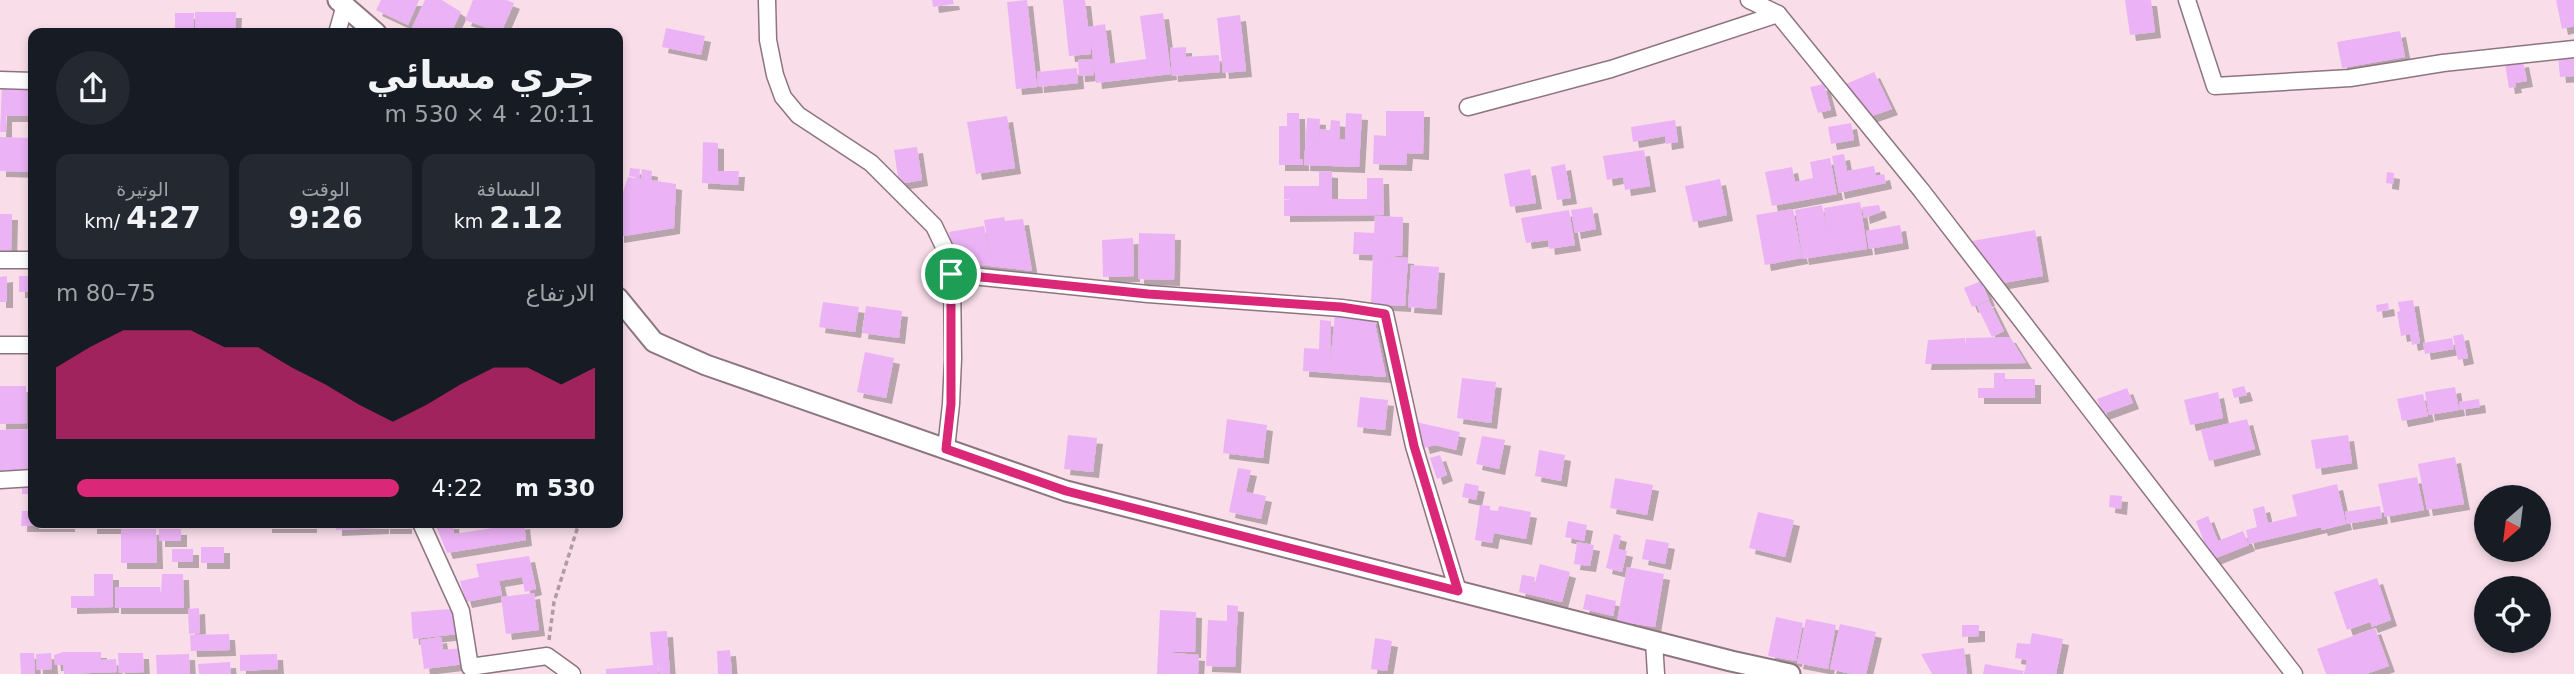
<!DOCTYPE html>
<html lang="ar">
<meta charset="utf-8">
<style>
:root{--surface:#171b24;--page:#242831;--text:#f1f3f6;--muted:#9ea1a6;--accent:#db2777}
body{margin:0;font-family:"DejaVu Sans",Cairo,sans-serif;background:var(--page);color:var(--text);direction:rtl;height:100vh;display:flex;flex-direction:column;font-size:26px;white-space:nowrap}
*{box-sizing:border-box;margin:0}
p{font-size:23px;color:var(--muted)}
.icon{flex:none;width:38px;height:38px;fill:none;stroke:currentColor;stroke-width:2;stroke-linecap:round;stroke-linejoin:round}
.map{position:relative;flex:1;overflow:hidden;direction:ltr}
.side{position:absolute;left:28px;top:28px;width:595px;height:500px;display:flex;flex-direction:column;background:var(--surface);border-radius:14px;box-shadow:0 4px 10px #0003;direction:rtl}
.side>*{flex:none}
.needle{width:46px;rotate:208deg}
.controls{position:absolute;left:2474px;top:485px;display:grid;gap:14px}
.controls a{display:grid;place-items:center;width:77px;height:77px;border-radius:50%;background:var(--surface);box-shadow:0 4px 10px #0003;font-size:35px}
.pin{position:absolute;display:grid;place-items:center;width:60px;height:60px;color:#fff;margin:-30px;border:4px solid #fff;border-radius:50%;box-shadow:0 2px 7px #0007}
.round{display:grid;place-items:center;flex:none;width:74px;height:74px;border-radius:37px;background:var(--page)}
.headline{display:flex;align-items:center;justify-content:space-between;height:119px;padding:0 28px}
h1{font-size:38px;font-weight:800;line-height:52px}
.metrics{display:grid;grid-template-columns:repeat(3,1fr);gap:10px;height:119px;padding:7px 28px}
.metrics div{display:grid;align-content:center;border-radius:14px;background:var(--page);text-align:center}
.metrics b{font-size:30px;font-weight:800}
.metrics small{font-size:19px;font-weight:400}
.metrics p{font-size:19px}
.chart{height:196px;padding:14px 28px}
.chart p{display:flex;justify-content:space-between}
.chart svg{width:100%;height:126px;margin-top:7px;fill:var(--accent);opacity:.7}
ul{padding:0 28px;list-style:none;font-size:23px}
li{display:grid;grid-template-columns:112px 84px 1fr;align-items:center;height:52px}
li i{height:18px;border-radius:9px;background:var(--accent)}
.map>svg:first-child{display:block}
.building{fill:#ebb2f5;filter:url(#shadow)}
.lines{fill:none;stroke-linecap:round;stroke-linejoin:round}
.minor-casing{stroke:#8d7580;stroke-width:19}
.tertiary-casing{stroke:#8d7580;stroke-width:23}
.path{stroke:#b09ba4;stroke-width:3.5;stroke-dasharray:5 3.5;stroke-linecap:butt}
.minor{stroke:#fff;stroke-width:16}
.tertiary{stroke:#fff;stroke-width:19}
.route-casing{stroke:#fff;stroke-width:14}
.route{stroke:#db2777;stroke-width:9}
</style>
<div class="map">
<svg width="2574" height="674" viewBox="0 0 2574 674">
<defs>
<filter id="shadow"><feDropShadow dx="6" dy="6" stdDeviation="0" flood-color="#0004"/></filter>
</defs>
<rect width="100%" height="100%" fill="#f9deea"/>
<g class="building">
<path d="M381 0H419L408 25 376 10Z"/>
<path d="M425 0H442L461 12 451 33H418L411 30Z"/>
<path d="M473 0H506L514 3 501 33 465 20Z"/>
<path d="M932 0H953L954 4 933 7Z"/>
<path d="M1027 0 1037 87 1016 89 1007 2Z"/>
<path d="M1063 0H1085L1088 27 1105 24 1110 64 1146 59 1140 16 1163 13 1171 74 1096 83 1094 64V75L1079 76 1078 60 1093 59 1091 41V54L1069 56Z"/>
<path d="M2125 0H2151L2155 32 2130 35Z"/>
<path d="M2556 0H2574V26L2562 29Z"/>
<path d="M195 12H236L235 33H195Z"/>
<path d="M175 13H194L193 33H175Z"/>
<path d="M1240 15 1246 71 1223 73 1217 18Z"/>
<path d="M666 28 705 36 701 55 662 47Z"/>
<path d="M2400 31 2405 57 2342 68 2337 42Z"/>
<path d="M1186 47V57L1219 55 1220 72 1172 76 1170 48Z"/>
<path d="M2574 54V76L2560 77 2558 55Z"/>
<path d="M2523 61 2527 81 2515 83 2516 87 2509 88 2505 64Z"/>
<path d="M1077 68 1078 83 1038 87 1037 72Z"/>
<path d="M1874 72 1892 109 1869 117 1846 84Z"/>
<path d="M1824 84 1831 110 1818 113 1810 87Z"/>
<path d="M2 86 33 87V116H6V132H0Z"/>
<path d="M1386 111H1424L1423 154 1407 153 1406 165 1373 164 1374 135 1386 136Z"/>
<path d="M1287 113H1299L1300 159H1303V165H1279V126H1287Z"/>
<path d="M1346 113 1362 114 1359 167 1304 165 1307 118 1320 119 1318 146 1320 129 1330 130 1331 120 1340 121 1339 151 1340 139 1345 140Z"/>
<path d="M1007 116 1015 168 976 174 967 122Z"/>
<path d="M1675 120 1678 142 1666 144 1665 136 1633 142 1631 127Z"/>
<path d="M1851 123 1854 140 1831 144 1828 127Z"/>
<path d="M0 137 32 138V172L0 171Z"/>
<path d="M703 142 718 143V171H739L738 185 702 183Z"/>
<path d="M917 147 922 180 899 184 894 150Z"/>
<path d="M1644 150 1650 186 1625 190 1623 177 1607 180 1603 156Z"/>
<path d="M1844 154 1847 171 1874 166 1876 176 1884 174 1886 183 1839 193 1832 156Z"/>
<path d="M1830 158 1837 194 1772 206 1765 172 1792 167 1795 182 1813 178 1810 162Z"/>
<path d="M1565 164 1571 198 1557 200 1551 167Z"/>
<path d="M630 168 640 169 639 178 629 176Z"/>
<path d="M642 169 652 171 651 180 676 184 674 228 618 237V207L628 177 643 179 641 178Z"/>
<path d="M1530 169 1536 203 1510 207 1504 174Z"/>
<path d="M1319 171 1332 172V199H1367V178H1383L1384 215 1284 216V200H1292L1284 199V186H1319Z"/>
<path d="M2387 172 2394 173 2393 184 2386 183Z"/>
<path d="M1720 179 1727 215 1693 222 1685 186Z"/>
<path d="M1860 202 1867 249 1803 259 1795 210 1822 205 1828 234 1824 208Z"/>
<path d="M1879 205 1881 212 1864 218 1862 207Z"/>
<path d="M1592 207 1596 229 1575 233 1571 210Z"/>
<path d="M1793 209 1802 258 1765 265 1756 215Z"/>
<path d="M1569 210 1575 245 1549 249 1548 240 1526 243 1521 218Z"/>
<path d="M0 214H12L11 253H0Z"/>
<path d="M1375 216 1403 217 1402 256H1385L1408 258 1405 306 1371 304 1373 255 1353 254 1354 232 1374 233Z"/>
<path d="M1004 217 1005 221 1023 219 1032 271 955 262 949 232 984 226 991 262 984 220Z"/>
<path d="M1900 225 1903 243 1869 249 1866 231Z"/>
<path d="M2035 230 2043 276 1998 284 1966 242Z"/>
<path d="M1139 233 1175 234 1174 280 1138 279Z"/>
<path d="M1133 238 1134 276 1103 277 1102 240Z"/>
<path d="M1411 265 1439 267 1436 309 1408 307Z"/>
<path d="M7 276V302H0V277Z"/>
<rect x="19" y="276" width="14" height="16"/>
<path d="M1981 281 1989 300 1972 307 1964 288Z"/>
<path d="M2413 300 2420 343 2412 345 2410 334 2401 336 2397 312 2400 311 2398 302Z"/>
<path d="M1989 301 2004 331 1992 337 1977 306Z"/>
<path d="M823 302 859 307 855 332 819 327Z"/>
<path d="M2388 303 2389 310 2377 312 2376 305Z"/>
<path d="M866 306 902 311 899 338 862 333Z"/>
<path d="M1335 313 1374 318 1386 377 1303 371 1304 348 1319 349 1320 320 1331 321 1330 366Z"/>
<path d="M2463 334 2468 358 2458 360 2453 336Z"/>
<path d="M2010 337 2026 363 1925 364 1928 340 1965 338 1966 347V338Z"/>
<path d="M2452 338 2454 349 2425 354 2423 343Z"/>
<path d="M865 352 894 358 886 398 857 392Z"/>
<path d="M1994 373H2005V389L2006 379H2035V398H1978V388H1994Z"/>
<path d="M1462 378 1496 382 1491 423 1457 418Z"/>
<path d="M0 386H26L27 423 0 424Z"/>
<path d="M2244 386 2247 395 2234 398 2232 389Z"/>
<path d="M2455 387 2459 410 2429 415 2425 392Z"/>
<path d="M2127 388 2133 403 2103 414 2097 399Z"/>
<path d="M2218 392 2223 418 2190 425 2184 400Z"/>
<path d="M2423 394 2428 416 2402 421 2397 399Z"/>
<path d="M1360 397 1388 400 1385 430 1357 427Z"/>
<path d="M2479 399 2480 407 2460 410 2459 402Z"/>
<path d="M28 406H33V423H29Z"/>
<path d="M1227 419 1267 425 1263 458 1223 453Z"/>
<path d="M2247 419 2255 449 2209 461 2201 430Z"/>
<path d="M1416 422 1460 432 1456 450 1435 445 1424 448Z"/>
<path d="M33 429V473L0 474V430Z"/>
<path d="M1068 435 1097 438 1093 472 1064 469Z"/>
<path d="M2348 435 2352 463 2316 469 2311 440Z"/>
<path d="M1482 436 1505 440 1499 469 1476 464Z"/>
<path d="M1539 450 1565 455 1561 481 1535 476Z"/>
<path d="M1440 455 1447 475 1437 479 1430 458Z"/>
<path d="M2455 457 2464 504 2427 510 2418 464Z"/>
<path d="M1238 468 1251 470 1246 492 1266 496 1261 519 1229 512Z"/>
<path d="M2417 477 2424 510 2385 517 2378 484Z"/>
<path d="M1615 478 1653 485 1647 515 1610 508Z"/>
<rect x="22" y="483" width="11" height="11"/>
<path d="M1465 483 1479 486 1476 500 1462 497Z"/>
<path d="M2337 484 2346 524 2322 530 2321 527 2249 544 2246 530 2257 527 2253 509 2264 506 2268 523 2297 516 2292 495Z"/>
<path d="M2110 495 2122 496 2121 509 2109 507Z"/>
<path d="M1480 505 1490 506V510L1498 511 1499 506 1531 512 1526 539 1494 533 1492 543 1475 540Z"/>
<path d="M2380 506 2382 518 2347 524 2345 512Z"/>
<path d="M22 511H33V523H69V526H21Z"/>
<path d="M1758 512 1794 520 1785 557 1749 548Z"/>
<path d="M2208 516 2218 541 2243 531 2249 545 2211 560 2196 521Z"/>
<path d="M1568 521 1587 525 1584 541 1565 537Z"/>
<rect x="91" y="523" width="33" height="5"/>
<rect x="266" y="523" width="45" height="4"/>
<path d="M336 523H383V528L336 530Z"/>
<rect x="384" y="523" width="22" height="5"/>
<path d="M435 523H453L454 534 524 523 526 540 447 553Z"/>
<path d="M121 529H156L157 563H121Z"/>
<rect x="159" y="529" width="22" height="12"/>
<path d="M1614 534 1621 536 1618 549 1627 551 1622 572 1606 568Z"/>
<path d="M1646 539 1669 543 1665 564 1642 559Z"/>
<path d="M1577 542 1594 545 1590 566 1574 564Z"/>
<rect x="201" y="547" width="23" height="16"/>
<rect x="172" y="549" width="21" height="13"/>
<path d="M529 556 536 589 525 592 522 577 499 581 502 595 466 602 460 581 479 577 476 564Z"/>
<path d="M1540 564 1570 572 1562 602 1519 592 1522 575 1535 577 1533 590Z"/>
<path d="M1627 567 1664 574 1655 627 1617 621Z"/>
<path d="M94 574H113V607L71 608V596H94Z"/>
<path d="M162 574H183L184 608H115V587H160L161 595Z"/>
<path d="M2377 578 2391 620 2372 627 2370 622 2347 630 2334 592Z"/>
<path d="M534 593 539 630 506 634 501 597Z"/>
<path d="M1586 594 1616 601 1613 616 1583 609Z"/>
<path d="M1227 605 1238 606 1235 667 1206 666 1208 620 1227 621Z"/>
<path d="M199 608 200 633 189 634 188 609Z"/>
<path d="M451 609 458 634 413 639 411 612Z"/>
<path d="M1160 610 1196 612 1195 652H1163L1199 655 1198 674H1157Z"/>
<path d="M1776 617 1803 623 1796 661 1768 656Z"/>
<path d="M1806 619 1836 625 1828 669 1797 663Z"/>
<path d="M1840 624 1876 632 1866 674H1851L1830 669Z"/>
<path d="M1962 625H1979V636L1962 637Z"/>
<path d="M2375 628 2389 666 2366 674H2326L2317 649Z"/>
<path d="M667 631 670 674H659L658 663V674H606V669L653 665 650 632Z"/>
<path d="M2032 633 2063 639 2056 674H2024L2027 660 2015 658 2017 643 2030 644Z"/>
<path d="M229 634 230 650 191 651 190 635Z"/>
<path d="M441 637 443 650 463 648 465 664 424 669 420 640Z"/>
<path d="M1375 638 1392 641 1387 671 1371 669Z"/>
<path d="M1964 648 1967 674H1932L1921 654Z"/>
<path d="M730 650 732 674H718L717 651Z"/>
<path d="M63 652H101V660L116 659 117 672 64 674 63 665H55L54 655Z"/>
<path d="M20 653H34L35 674H21Z"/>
<path d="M51 653 52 669 37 670 36 654Z"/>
<path d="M118 653H143L144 672 119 673Z"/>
<path d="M189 654 190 674H157L156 655Z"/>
<path d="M277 654 278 669 240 671V655Z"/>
<path d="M230 662 231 674H199L198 664Z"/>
<path d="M1985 664 2024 671 2023 674H1983Z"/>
</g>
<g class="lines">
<g class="minor-casing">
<g id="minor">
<path d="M767 0 768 40 775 75 783 97 798 115 871 163 934 226 945 249 952 274 953 359 951 404 946 449"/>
<path d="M1749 0 1778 14 1921 190 2294 674"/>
<path d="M2187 0 2215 86 2350 78 2443 63 2574 49"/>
<path d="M337 33 345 5"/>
<path d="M0 80 33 81"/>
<path d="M1468 107 1611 69 1778 14"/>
<path d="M0 260H33"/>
<path d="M952 274 1148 294 1341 308 1385 314 1414 446 1458 591"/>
<path d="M0 345H33"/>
<path d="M0 480 33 478"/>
<path d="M421 523 461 611 470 667 547 656 572 674"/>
<path d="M1654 641 1656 674"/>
</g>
</g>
<g class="tertiary-casing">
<g id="tertiary">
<path d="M338 0 376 33"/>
<path d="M618 298 654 342 706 365 1066 491 1731 661 1790 674"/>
</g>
</g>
<path class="path" d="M549 640 554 602 579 523"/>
<use href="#minor" class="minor"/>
<use href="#tertiary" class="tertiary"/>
</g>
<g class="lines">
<g class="route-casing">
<path id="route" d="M951 274 1148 294 1341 307 1385 314 1414 446 1458 591 1066 491 946 449 951 404Z"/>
</g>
<use href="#route" class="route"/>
</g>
</svg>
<div class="controls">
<a><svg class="needle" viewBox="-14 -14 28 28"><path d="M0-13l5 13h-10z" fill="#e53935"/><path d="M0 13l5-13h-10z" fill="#9ea1a6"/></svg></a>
<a><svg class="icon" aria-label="locate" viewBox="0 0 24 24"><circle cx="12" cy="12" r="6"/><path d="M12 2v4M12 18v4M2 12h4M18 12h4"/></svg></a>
</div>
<div class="pin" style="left:951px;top:274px;background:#1e9e55"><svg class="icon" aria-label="arrive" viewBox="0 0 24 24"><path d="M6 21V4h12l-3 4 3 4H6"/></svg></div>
<section class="side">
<div class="headline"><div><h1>جري مسائي</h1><p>20:11 · 4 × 530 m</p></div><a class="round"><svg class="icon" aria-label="share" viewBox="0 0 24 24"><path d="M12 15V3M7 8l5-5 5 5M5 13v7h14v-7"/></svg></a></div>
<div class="metrics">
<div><p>المسافة</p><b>2.12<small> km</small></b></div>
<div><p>الوقت</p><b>9:26</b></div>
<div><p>الوتيرة</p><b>4:27<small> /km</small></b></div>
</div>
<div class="chart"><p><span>الارتفاع</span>75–80 m</p>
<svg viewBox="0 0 160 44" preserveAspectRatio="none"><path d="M0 44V19L10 12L20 6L30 6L40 6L50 12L60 12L70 19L80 25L90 32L100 38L110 32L120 25L130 19L140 19L150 25L160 19V44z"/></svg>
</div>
<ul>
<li><b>530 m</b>4:22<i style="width:94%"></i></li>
</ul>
</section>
</div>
